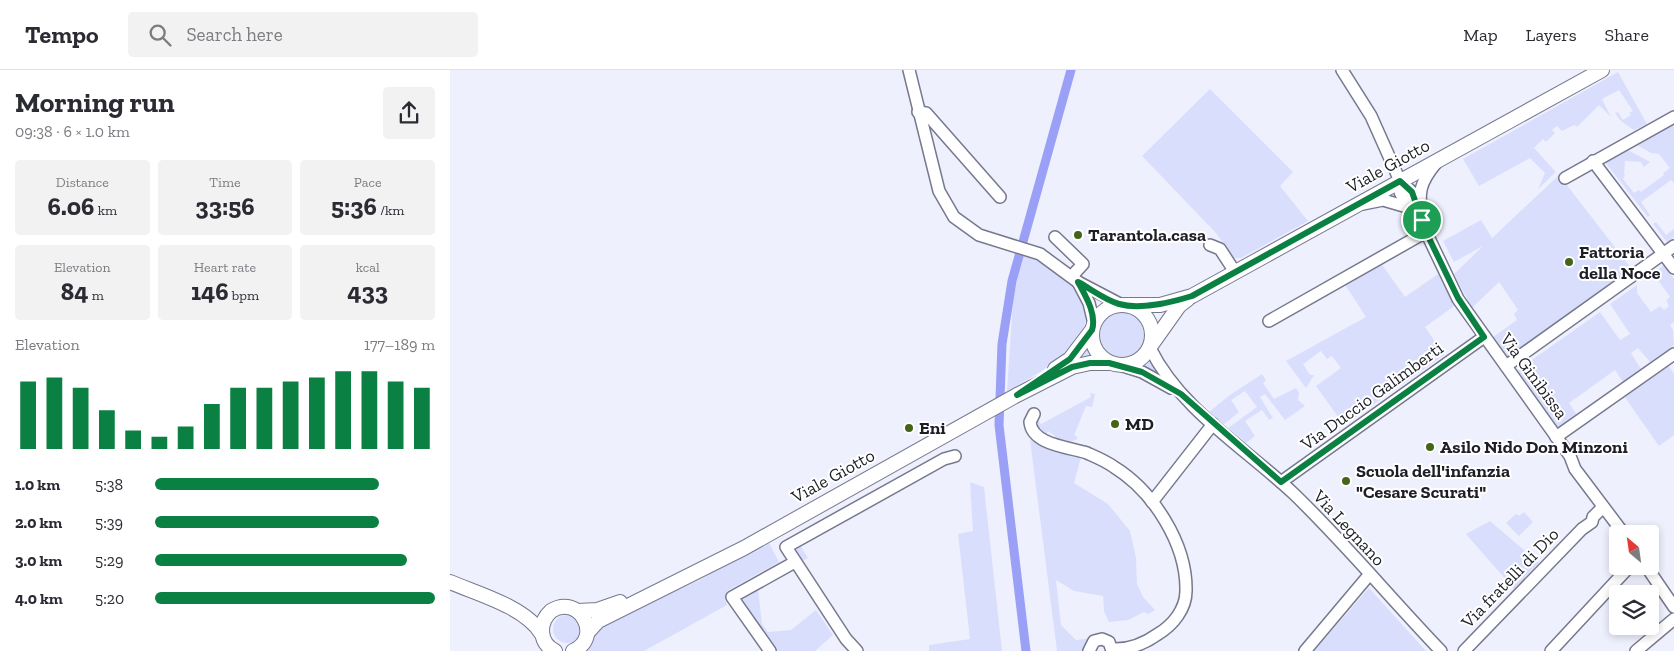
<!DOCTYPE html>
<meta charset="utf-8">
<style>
:root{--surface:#fff;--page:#f2f2f3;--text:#2b2b33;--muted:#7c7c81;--line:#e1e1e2;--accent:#0b8043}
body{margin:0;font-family:"Zilla Slab",serif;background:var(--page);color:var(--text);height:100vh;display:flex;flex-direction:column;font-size:19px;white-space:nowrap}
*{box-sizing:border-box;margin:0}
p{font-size:16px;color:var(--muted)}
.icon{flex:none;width:28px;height:28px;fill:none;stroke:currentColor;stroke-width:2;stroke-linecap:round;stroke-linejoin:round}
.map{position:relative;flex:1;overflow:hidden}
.details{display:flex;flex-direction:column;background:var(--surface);width:450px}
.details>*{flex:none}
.needle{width:32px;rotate:331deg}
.fabs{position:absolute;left:1159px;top:455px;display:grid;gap:10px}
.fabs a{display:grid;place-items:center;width:50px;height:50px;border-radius:5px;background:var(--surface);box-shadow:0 2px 8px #0003;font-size:25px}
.pin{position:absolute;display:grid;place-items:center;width:42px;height:42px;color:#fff;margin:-21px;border:2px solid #fff;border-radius:50%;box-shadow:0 1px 5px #0007}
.round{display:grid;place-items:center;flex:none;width:52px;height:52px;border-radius:5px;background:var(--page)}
.headline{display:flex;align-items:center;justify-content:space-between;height:85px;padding:0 15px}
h1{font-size:28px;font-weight:700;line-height:38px}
.metrics{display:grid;grid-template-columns:repeat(3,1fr);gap:8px;height:85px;padding:5px 15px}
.metrics div{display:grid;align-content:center;border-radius:5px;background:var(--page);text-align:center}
.metrics b{font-size:25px;font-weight:700}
.metrics small{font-size:14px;font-weight:400}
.metrics p{font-size:14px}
.chart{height:140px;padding:10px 15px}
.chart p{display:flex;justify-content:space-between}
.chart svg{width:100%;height:90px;margin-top:5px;stroke:var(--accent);stroke-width:6}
ul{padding:0 15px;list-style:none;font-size:16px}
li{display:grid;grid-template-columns:80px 60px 1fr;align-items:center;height:38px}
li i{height:12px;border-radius:6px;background:var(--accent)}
header{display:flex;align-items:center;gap:30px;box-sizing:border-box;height:70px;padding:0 25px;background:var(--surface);border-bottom:1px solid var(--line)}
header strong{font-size:24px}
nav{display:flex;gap:28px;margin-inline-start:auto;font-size:18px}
.search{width:350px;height:45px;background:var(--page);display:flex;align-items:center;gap:12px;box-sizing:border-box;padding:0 18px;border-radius:5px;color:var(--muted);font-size:19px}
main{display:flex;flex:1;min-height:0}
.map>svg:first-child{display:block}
.green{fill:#dadefd}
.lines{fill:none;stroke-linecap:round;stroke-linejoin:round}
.canal{stroke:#9aa0f6;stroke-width:9}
.minor-casing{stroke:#76798d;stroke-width:14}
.major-casing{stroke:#76798d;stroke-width:16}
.minor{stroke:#fff;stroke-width:11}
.major{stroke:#fff;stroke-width:14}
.route-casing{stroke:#fff;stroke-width:10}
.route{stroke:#0b8043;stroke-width:6}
.poi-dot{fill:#446419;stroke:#fff;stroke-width:2}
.labels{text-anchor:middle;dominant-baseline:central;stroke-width:4;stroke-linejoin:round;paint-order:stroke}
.street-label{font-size:18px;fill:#1d1e26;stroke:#fff}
.poi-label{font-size:18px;font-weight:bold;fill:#1d1e26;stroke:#fff;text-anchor:start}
</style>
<header>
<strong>Tempo</strong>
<div class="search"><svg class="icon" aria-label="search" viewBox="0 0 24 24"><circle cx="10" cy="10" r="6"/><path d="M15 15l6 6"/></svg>Search here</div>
<nav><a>Map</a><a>Layers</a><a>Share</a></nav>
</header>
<main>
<section class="details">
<div class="headline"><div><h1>Morning run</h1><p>09:38 · 6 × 1.0 km</p></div><a class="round"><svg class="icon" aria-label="share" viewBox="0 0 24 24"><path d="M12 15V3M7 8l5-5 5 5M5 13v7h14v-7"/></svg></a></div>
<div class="metrics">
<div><p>Distance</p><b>6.06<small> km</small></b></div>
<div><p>Time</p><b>33:56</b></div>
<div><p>Pace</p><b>5:36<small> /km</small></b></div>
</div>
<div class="metrics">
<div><p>Elevation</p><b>84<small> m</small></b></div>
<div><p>Heart rate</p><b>146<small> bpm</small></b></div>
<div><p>kcal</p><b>433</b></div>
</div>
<div class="chart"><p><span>Elevation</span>177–189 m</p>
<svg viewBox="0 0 160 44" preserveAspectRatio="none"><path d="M5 44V11M15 44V9M25 44V14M35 44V25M45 44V35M55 44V38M65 44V33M75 44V22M85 44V14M95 44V14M105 44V11M115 44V9M125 44V6M135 44V6M145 44V11M155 44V14"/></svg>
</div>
<ul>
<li><b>1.0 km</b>5:38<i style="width:80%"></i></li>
<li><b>2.0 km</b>5:39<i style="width:80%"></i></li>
<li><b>3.0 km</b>5:29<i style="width:90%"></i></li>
<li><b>4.0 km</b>5:20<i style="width:100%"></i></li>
</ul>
</section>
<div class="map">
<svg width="1224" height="581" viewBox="0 0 1224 581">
<rect width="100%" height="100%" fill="#eff0fe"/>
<g class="green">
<path d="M1168 2 1197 54 1184 60C1177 55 1170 52 1165 43L1168 42 1173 50 1181 45 1179 43 1183 41 1169 20 1152 29 1161 47 1149 35 1127 57 1124 55 1112 61 1107 56 1102 60 1105 63 1096 72 1093 69 1084 78 1106 102 1088 119 1095 103 1080 88 1029 116 1013 89Z"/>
<path d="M760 19 843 102 830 116 858 151 791 188H784L766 163 692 86Z"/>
<path d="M1224 54V113L1221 110 1191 132 1200 145 1198 147 1155 92 1178 80 1200 92 1194 97 1191 92 1175 91 1174 104 1175 105 1173 109 1184 123 1189 120 1191 122 1214 105 1213 103 1220 98 1209 84 1201 83 1187 75Z"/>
<path d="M1109 105 1181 198 1055 289 1043 271V267L1067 250 1064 244 1068 240 1049 212 1022 238 1004 204 1033 176 1004 192 993 171 1031 150 1042 168Z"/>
<path d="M1206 152 1216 165 1224 159V167L1217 172 1203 154Z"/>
<path d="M572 186C593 191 609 201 623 217 666 265 592 301 557 321L563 230Z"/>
<path d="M930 192 955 227 988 204 1004 236 975 257 994 285 894 355 866 316 891 298 882 286 877 289 871 281 853 294 860 305H864L856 318 836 291 916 247 894 213Z"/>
<path d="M1214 195 1224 209V252L1220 255 1223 260 1224 275 1200 292 1188 278 1181 283 1191 299 1173 312 1165 300 1119 333 1127 345 1107 358 1066 301 1150 242 1170 270 1180 264 1160 234 1187 215V223L1201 242 1210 236 1214 240 1219 236 1216 230 1220 227 1208 210 1198 207Z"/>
<circle cx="673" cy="264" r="23"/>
<path d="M640 272 649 288 624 292Z"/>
<path d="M699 288 706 302 704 304 689 295Z"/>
<path d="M1218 295 1224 304V365L1209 376 1174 326Z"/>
<path d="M812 304 816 310 813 313 824 329 846 318 849 323 848 330 855 336 835 350 815 324 810 327 823 348 819 350 812 340 795 351 805 366 796 373 778 358 807 337 795 321 781 330 789 342 773 355 759 342 780 325Z"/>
<path d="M640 323 645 324 642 337 636 336 624 365 628 367 626 370 615 373 604 369 605 366 598 361 596 365 587 360 586 353 589 351 591 354 641 327Z"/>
<path d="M580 370 631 387 624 413 658 434 680 461 686 488 687 514 693 527 705 540 698 544 694 542 678 550 659 552 654 541 653 526 624 521 606 510 611 555 626 570 642 568 636 581H607Z"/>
<path d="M520 412 534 417 552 581H479V575L520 569 508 464 523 461Z"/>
<path d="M1074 442 1083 452 1069 466 1056 453 1066 444 1069 446Z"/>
<path d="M1040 451 1089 493 1064 519 1016 464Z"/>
<path d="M317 469 329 492 277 521 275 529 277 535 194 581H135L145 563 155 552 250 510Z"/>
<path d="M350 475 358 488 349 493 345 482Z"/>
<path d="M919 518 976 581H864Z"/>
<path d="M308 519 312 554 318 562 341 560 366 540 383 565 365 581H326L290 530Z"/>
<circle cx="117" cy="559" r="14"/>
</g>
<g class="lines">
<path class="canal" d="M576 581 549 355 552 274 562 211 621 0"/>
<g class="minor-casing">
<g id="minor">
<path d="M459 0 489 121 504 147 529 165 590 184 628 212 670 234"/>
<path d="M892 0 921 46 950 111V122L957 137 976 162 1008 229 1120 386 1125 399 1174 464"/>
<path d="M468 42 476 43 550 127"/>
<path d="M1143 91 1224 198"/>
<path d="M1115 108 1224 47"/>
<path d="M950 111 962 122 967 135"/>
<path d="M913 134 933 130 957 137"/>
<path d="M972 150C968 123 969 113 987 92"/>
<path d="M605 167 633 194 622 206"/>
<path d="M760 175 770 179 785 202"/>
<path d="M628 212 639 233 644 254"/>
<path d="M819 251 976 162"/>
<path d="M700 278C730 339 794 377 843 423 895 473 941 529 991 581"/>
<path d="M673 296 692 302 721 318"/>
<path d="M1056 296 1224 176"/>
<path d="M584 344 580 352C582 375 619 377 637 383 646 387 656 391 664 397 703 421 737 474 736 521 736 539 723 555 708 564 694 574 680 580 662 579"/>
<path d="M1106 367 1224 284"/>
<path d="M831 412 1034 267"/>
<path d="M702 432 763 354"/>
<path d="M1196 496 1224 537"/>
<path d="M320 581 282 527 345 492"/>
<path d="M407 581 396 569 336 477 494 389 505 386"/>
<path d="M639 581 644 571 652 569 659 572 662 581"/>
<path d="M855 581 919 505"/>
<path d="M1014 581 1132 459 1142 452 1143 447 1153 437"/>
<path d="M1101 581 1180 496"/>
<path d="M1186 581 1224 549"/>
</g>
</g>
<g class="major-casing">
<g id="major">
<circle cx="672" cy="265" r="30"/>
<path d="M676 235H710L742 226 1152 0"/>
<path d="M702 274 729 236 738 229"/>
<path d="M605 299 620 289 642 260"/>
<path d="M0 512C28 524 75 537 91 563"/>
<path d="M128 541 147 540 170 532"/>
<path d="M138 562 148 551 294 478 567 325 622 297 640 293H659"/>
<path d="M105 581C89 573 88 553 101 541 129 523 154 567 123 581"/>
</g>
</g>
<use href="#minor" class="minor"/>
<use href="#major" class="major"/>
</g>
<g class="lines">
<g class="route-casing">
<path id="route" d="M950 111 962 122 976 162 1008 228 1034 267 831 412 731 324 692 302 659 293H640L622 297 567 325 620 289 642 260C647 244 635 225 628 212 641 219 655 230 669 234 690 240 723 232 742 226Z"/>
</g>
<use href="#route" class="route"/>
</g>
<g class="poi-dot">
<circle cx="628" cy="165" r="5"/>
<circle cx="1119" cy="192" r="5"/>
<circle cx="665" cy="354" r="5"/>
<circle cx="459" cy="358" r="5"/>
<circle cx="980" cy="377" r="5"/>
<circle cx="896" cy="411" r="5"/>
</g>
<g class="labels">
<g class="street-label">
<text transform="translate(938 96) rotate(-29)">Viale Giotto</text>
<text transform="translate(1084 306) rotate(54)">Via Ginibissa</text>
<text transform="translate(922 326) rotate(-36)">Via Duccio Galimberti</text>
<text transform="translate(383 406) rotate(-29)">Viale Giotto</text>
<text transform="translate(899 458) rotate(47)">Via Legnano</text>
<text transform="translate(1060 508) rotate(-46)">Via fratelli di Dio</text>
</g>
<g class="poi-label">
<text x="638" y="165">Tarantola.casa</text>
<text x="1129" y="182">Fattoria<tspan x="1129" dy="21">della Noce</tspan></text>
<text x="675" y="354">MD</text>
<text x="469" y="358">Eni</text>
<text x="990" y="377">Asilo Nido Don Minzoni</text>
<text x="906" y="401">Scuola dell'infanzia<tspan x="906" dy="21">"Cesare Scurati"</tspan></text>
</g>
</g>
</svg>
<div class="fabs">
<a><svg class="needle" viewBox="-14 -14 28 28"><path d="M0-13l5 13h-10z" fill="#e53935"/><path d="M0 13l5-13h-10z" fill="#7c7c81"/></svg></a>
<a><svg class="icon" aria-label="layers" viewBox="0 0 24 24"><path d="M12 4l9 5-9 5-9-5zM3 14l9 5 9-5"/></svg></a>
</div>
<div class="pin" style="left:972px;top:150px;background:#1e9e55"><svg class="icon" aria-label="arrive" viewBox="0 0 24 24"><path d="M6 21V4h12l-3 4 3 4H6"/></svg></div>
</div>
</main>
